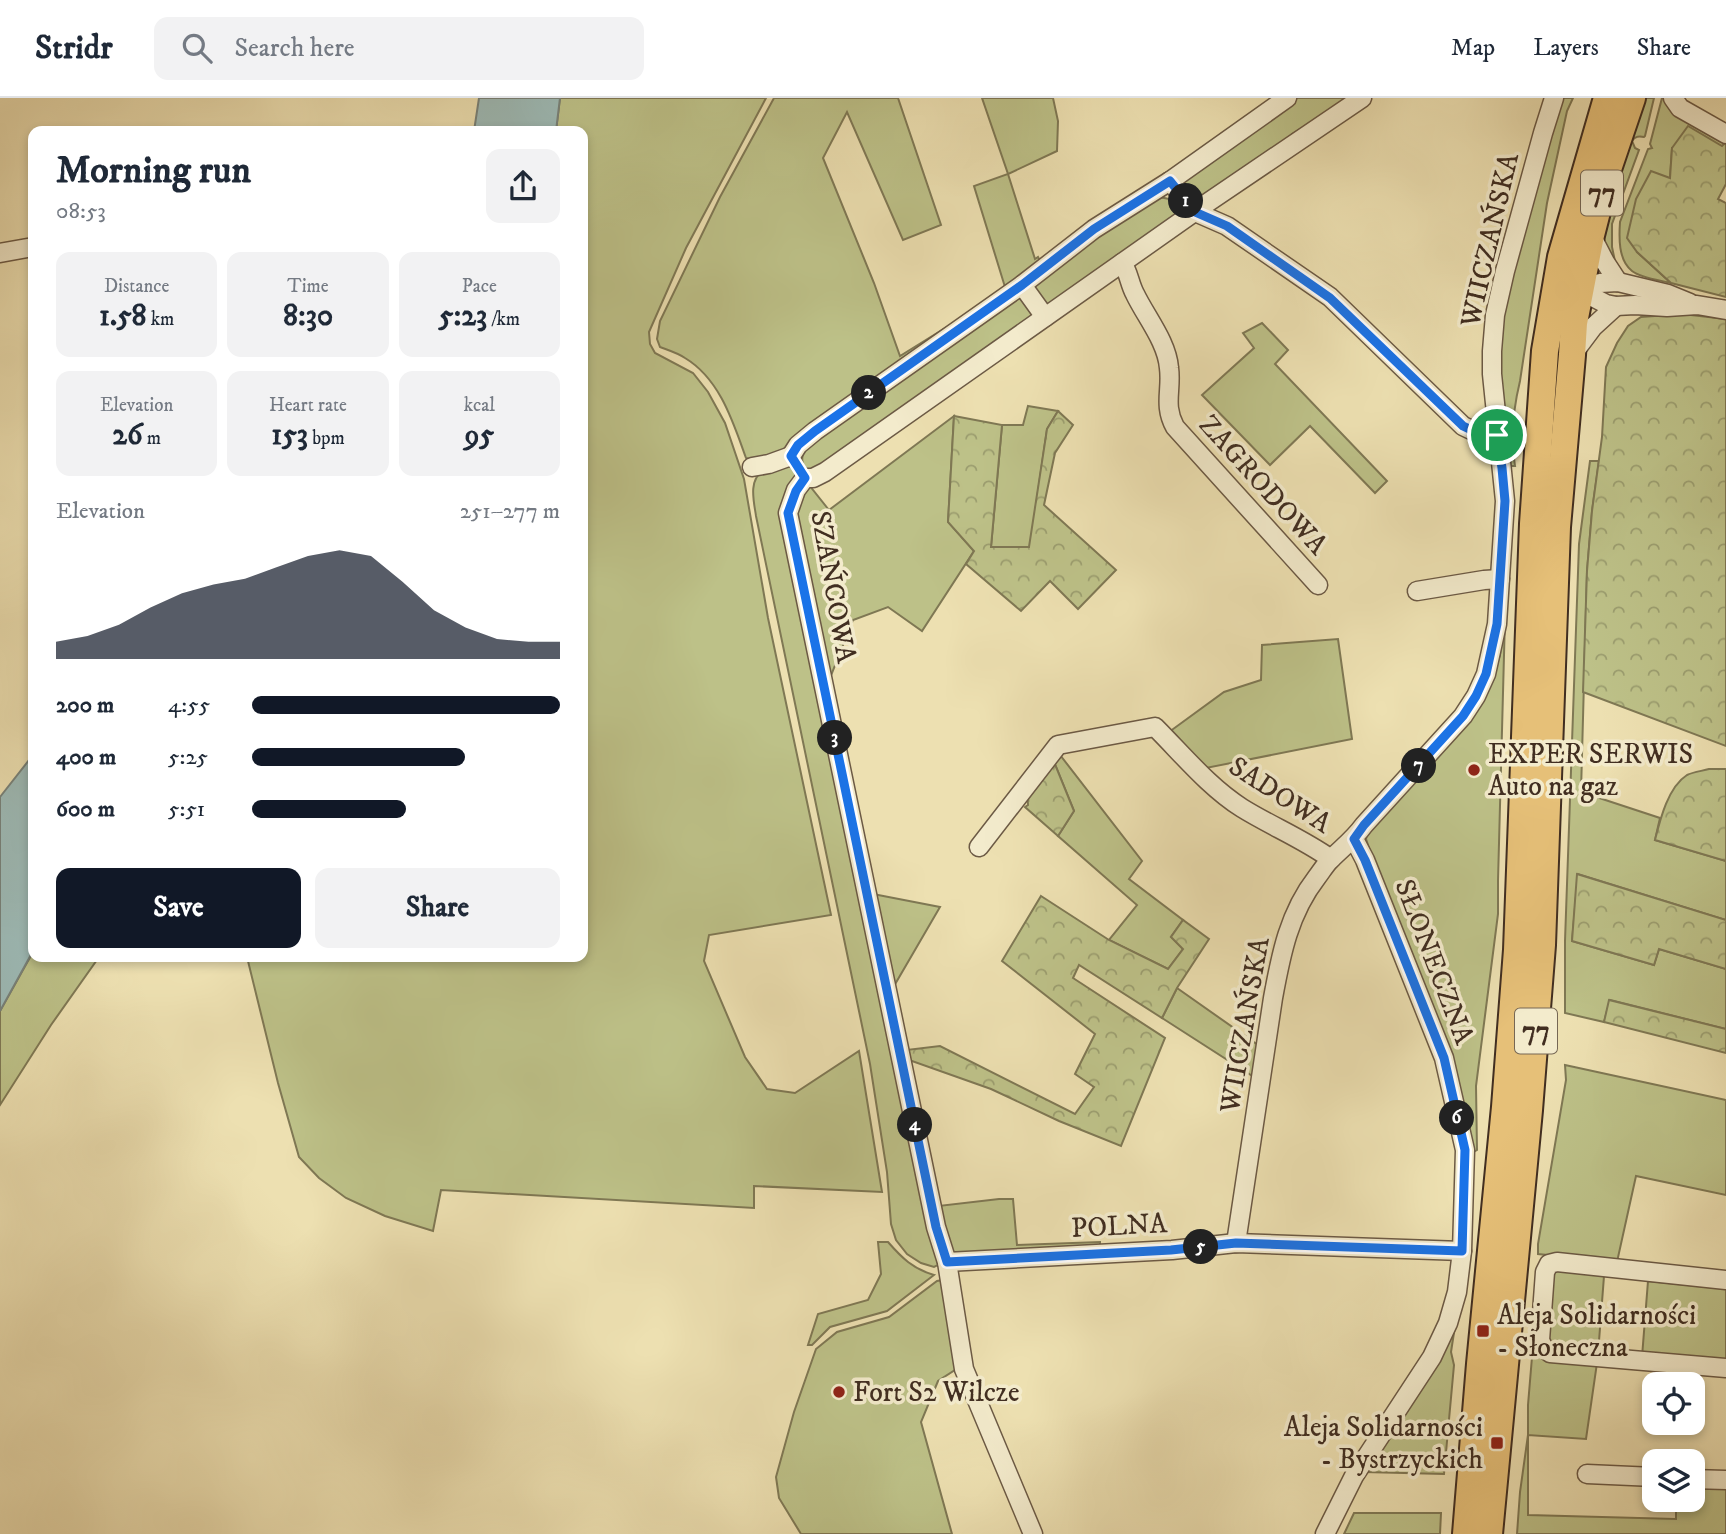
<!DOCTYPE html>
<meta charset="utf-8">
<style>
:root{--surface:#fff;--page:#f2f2f3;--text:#1f2937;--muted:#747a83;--line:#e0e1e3;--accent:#111827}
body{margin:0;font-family:"IM FELL DW Pica",serif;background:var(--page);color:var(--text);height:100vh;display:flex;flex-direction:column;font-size:26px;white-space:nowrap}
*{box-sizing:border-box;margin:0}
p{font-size:23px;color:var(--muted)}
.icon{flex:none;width:38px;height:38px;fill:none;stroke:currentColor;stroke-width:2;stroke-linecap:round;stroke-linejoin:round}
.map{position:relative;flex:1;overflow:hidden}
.drawer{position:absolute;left:28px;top:28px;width:560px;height:836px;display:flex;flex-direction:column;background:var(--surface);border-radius:14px;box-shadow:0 4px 10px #0003}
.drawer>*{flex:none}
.tools{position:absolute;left:1642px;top:1274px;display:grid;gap:14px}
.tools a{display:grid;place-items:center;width:63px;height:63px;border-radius:14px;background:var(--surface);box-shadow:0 4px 10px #0003;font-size:35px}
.pin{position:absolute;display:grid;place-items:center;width:60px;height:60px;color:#fff;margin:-30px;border:4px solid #fff;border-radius:50%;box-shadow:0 2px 7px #0007}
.km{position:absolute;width:35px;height:35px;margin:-18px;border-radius:50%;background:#222;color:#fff;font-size:19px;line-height:35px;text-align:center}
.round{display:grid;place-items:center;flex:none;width:74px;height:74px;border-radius:14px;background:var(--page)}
.head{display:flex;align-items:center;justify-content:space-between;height:119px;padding:0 28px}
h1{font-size:38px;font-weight:700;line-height:52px}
.metrics{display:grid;grid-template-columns:repeat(3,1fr);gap:10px;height:119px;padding:7px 28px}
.metrics div{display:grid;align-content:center;border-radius:14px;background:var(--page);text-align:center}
.metrics b{font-size:30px;font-weight:700}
.metrics small{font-size:19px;font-weight:400}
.metrics p{font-size:19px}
.chart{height:196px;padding:14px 28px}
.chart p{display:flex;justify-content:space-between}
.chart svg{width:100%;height:126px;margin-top:7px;fill:var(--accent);opacity:.7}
.primary-button{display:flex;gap:14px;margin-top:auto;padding:14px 28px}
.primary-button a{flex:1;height:80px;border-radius:14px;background:var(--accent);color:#fff;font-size:28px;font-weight:700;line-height:80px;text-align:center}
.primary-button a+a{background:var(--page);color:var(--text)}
ul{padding:0 28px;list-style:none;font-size:23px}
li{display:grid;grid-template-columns:112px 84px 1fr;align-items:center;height:52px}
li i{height:18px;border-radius:9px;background:var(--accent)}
header{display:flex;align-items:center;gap:42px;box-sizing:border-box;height:98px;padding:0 35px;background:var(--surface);border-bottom:2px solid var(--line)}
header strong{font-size:33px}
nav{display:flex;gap:38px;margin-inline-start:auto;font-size:24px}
.search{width:490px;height:63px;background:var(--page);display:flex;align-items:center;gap:18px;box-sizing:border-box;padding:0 24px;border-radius:14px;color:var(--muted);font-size:26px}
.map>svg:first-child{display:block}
.green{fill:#bdc188;stroke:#7f7854;stroke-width:2}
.forest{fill:url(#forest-crowns);stroke:#7f7854;stroke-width:2}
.water{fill:#9dbab6;stroke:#78827a;stroke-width:2}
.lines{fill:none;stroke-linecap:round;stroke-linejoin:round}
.minor-casing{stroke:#6c5a45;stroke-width:21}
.highway-casing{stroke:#412e21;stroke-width:30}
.minor{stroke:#f3ebcc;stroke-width:18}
.highway{stroke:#e6c078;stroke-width:26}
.route-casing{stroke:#fff;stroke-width:14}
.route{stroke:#1a73e8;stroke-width:9}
.poi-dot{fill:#8f2418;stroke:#f3ebcc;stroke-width:2.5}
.labels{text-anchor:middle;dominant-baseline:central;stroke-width:7;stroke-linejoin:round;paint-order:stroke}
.shield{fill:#f3ebcc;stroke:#766754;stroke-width:2}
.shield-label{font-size:26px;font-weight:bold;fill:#412e21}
.street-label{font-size:28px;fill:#412e21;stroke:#f3ebcc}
.poi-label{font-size:28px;fill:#412e21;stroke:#f3ebcc;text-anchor:start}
</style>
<header>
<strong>Stridr</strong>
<div class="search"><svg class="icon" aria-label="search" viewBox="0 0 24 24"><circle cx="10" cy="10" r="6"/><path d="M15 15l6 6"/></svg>Search here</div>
<nav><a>Map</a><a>Layers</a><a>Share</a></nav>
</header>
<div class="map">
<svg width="1726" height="1436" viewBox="0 0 1726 1436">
<defs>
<pattern id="forest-crowns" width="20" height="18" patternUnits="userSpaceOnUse" patternTransform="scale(1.75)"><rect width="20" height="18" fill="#bdc188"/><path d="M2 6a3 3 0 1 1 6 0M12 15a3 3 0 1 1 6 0" fill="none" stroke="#9b9d6f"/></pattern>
</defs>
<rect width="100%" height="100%" fill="#ede0b1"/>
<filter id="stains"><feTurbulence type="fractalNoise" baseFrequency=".00286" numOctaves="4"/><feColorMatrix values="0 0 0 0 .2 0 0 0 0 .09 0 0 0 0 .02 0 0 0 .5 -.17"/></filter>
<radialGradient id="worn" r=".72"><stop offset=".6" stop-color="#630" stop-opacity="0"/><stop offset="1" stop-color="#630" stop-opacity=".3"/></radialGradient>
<g class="green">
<path d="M560 0H766L686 150 649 234 650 246 655 255 693 275 708 294 725 325 744 381 768 520 831 817 709 837 704 863 745 959 767 991 795 995 859 953 882 1094 754 1088V1110L441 1092 433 1133 385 1118 346 1100 319 1080 299 1059 278 985 247 859H583V33H556Z"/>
<path d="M774 0H898L941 127 903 142 847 14 823 60 874 185 900 258 958 222 1005 189 974 88 1008 76 982 0H1053L1058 23 1057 53 1008 76 1035 161 1038 159 1041 165 770 361 757 363 746 360C733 324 720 281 685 260 678 255 668 252 660 249L657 241 660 223 720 99Z"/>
<path d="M1295 0H1351L1292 36 1277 52 1194 106 1183 85 1185 79Z"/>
<path d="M1561 0H1573L1567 13 1547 105 1520 283C1513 312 1510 340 1515 368H1510L1501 302 1500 242 1509 186Z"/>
<path d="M1641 0H1654L1645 38 1644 39C1639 38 1635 38 1632 43L1635 50 1639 52 1612 126V149L1616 168 1605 148 1604 138 1606 112Z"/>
<path d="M1662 0H1668L1725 43 1723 48 1672 50 1670 80 1637 154 1671 185C1659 182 1641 180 1632 173 1618 162 1619 139 1620 124L1648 51 1652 50 1650 46Z"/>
<path d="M1156 99C1170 100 1176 102 1185 113L1049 209 1043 208 1031 187 1036 180Z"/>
<path d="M1020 196 1039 217 810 374C799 367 802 358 805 346Z"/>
<path d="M1262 225 1288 252 1275 266 1387 383 1375 395 1310 328 1270 367 1202 297 1254 250 1243 235Z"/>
<path d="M1028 308 1058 313 1047 331 1030 449H991L1002 327H1023Z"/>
<path d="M954 318 948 424 974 453 922 533 888 509 853 522 828 585 794 433 797 399 809 387 829 412Z"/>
<path d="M1590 363H1599L1592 413 1587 473 1581 694 1660 720 1655 742 1726 763V822L1578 776 1572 843 1654 867 1659 851 1726 871V931L1610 902 1604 924 1565 915V843L1579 446Z"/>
<path d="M780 368 791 369 797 374 798 382 787 401 940 1166 934 1169 921 1165 907 1156 896 1142 891 1126 887 1074 870 966 756 418C754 404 748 382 763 373 767 370 775 369 780 368Z"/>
<path d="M1506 482 1498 783V816L1476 988 1477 1052 1470 1056 1366 741 1368 732 1492 581 1500 557Z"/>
<path d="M1338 541 1352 641 1206 670 1169 634 1224 594 1261 582 1262 547Z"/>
<path d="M1057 653 1142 763 1129 781 1183 822 1171 839 1183 851 1168 871 1109 842 1137 807 1058 738 1074 713 1052 659Z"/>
<path d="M873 796 940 809 894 888Z"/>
<path d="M33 854V859H99L51 927 0 1007V913Z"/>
<path d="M1177 890 1258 947 1254 979 1162 920Z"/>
<path d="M1565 967 1726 1002V1097L1636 1078 1617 1164 1538 1156V1146L1566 982Z"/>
<path d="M999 1101H1013L1017 1147 1100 1144V1150L961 1156 953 1154 938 1108Z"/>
<path d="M878 1144H888C902 1160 913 1171 934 1177L887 1213 830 1229 812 1247H808L818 1216 868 1202 881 1176Z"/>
<path d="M1556 1171 1604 1178 1598 1256 1548 1245 1550 1177Z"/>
<path d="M943 1182 958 1270 938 1283 921 1324 952 1436H801L779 1400 776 1379 794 1314 816 1251 837 1234 889 1219 937 1183Z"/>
<path d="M1648 1183 1726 1191V1266L1642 1259Z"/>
<path d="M1455 1228 1451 1254 1454 1267 1444 1376 1365 1374Z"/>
<path d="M1532 1259 1597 1265 1586 1341 1528 1337V1417L1676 1421V1402H1692V1385L1726 1387V1436H1517L1520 1394 1528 1337V1307Z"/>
<path d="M1354 1415H1441L1440 1436H1344Z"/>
</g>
<g class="forest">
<path d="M1688 28 1722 48 1726 44V86L1718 101 1726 105V199L1671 185 1637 154 1627 140 1636 101 1651 73 1670 80 1672 50Z"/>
<path d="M1682 216 1726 221V648L1583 594 1587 473 1592 413 1602 339 1606 269 1617 245 1628 228 1641 219Z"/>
<path d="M1058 313 1073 327 1055 355 1044 407 1116 472 1078 511 1050 483 1021 513 966 466 974 453 948 424 954 318 1002 327 991 449H1029L1047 331Z"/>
<path d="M1052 659 1074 713 1058 738 1025 709 1028 707 1027 692Z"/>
<path d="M1709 671H1726V763L1655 742C1660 722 1668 689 1687 677 1693 674 1702 673 1709 671Z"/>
<path d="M1577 776 1726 822V871L1659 851 1654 867 1572 843Z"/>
<path d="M1041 798 1109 842 1168 871 1183 851 1171 839 1183 822 1209 841 1177 890 1162 920 1079 867 1073 880 1165 940 1121 1048 1059 1023 991 991 909 962 906 952 940 948 1075 1016 1094 989 1075 976 1095 936 1002 863Z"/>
<path d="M1609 902 1726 931V955L1604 924Z"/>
</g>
<g class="water">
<path d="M479 0H560L556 33H474Z"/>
<path d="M33 657V853L0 913V699Z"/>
</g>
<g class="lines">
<g class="minor-casing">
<g id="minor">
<path d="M1673 0 1680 10 1726 36"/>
<path d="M1170 83 1195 114 1227 128 1330 199 1463 328 1482 337H1497"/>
<path d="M1591 137 1605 164 1618 184"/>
<path d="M0 155 33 149"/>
<path d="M1122 165C1129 174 1129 185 1135 196 1146 219 1167 244 1169 270 1172 292 1163 307 1175 329L1318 487"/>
<path d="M1022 187 1045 219"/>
<path d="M1573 190 1579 192 1606 206 1616 208 1635 207 1667 209 1697 207 1726 212"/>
<path d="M1579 192 1600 185 1618 184 1668 196 1690 205"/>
<path d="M1572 257 1593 229 1616 208"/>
<path d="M791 358 798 347 815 333 1022 187 1094 131 1170 83 1287 0"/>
<path d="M752 369 769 366 791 358"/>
<path d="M1417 493 1484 482 1500 481"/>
<path d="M979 749 1058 647 1155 629C1183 657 1209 689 1242 710 1271 728 1303 741 1331 761"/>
<path d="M1236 1145 1273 900C1281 856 1289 815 1317 779 1321 774 1325 767 1330 762 1342 750 1354 741 1364 727L1463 618 1476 598 1486 576 1497 526 1505 403 1492 276V253L1495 217 1505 173 1543 35 1554 0"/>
<path d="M947 1164 1172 1152 1236 1145 1462 1153"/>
<path d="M1726 1182 1557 1164 1549 1166 1545 1174 1540 1242 1543 1249 1550 1255 1726 1270"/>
<path d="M1587 1376 1654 1379"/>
<path d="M1692 1381 1726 1382"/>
<path d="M1033 1436 964 1271 947 1164 936 1129 788 415 796 392 805 380H813L825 374 1210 103 1362 0"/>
<path d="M1325 1436 1354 1378 1432 1259 1448 1225 1457 1194 1462 1153 1465 1052 1444 960 1365 762 1354 741"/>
</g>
</g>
<g class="highway-casing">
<g id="highway">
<path d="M1466 1436 1480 1266 1505 1009 1517 852 1533 426 1545 253 1561 159 1607 0"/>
<path d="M1489 1436 1529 1012 1542 847 1557 429 1572 257 1574 225 1591 137 1607 74 1632 0"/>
</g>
</g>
<use href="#minor" class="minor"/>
<use href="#highway" class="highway"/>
</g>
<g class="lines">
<g class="route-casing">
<path id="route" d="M1170 83 1195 114 1227 128 1330 200 1463 328 1482 337H1497L1502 370 1505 403 1497 526 1486 576 1476 598 1463 618 1364 727 1354 741 1365 762 1444 960 1465 1052 1462 1153 1236 1145 1171 1152 947 1164 936 1129 788 415 796 393 805 380 791 358 798 347 815 333 1022 187 1094 131Z"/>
</g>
<use href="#route" class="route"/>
</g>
<g class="poi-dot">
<circle cx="1474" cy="672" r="7"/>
<rect x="1476" y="1226" width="14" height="14" rx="3.5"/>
<circle cx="839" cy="1294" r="7"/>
<rect x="1490" y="1338" width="14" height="14" rx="3.5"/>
</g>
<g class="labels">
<g class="shield">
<rect x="1581" y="72.5" width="42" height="45" rx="5"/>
<rect x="1515" y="910.5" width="42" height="45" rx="5"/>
</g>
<g class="shield-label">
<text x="1602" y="95">77</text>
<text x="1536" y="933">77</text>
</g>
<g class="street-label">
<text transform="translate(1490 142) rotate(-77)">WIICZAŃSKA</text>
<text transform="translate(1263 387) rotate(48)">ZAGRODOWA</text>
<text transform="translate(833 489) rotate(80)">SZAŃCOWA</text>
<text transform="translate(1280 697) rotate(33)">SADOWA</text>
<text transform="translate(1434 864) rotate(69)">SŁONECZNA</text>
<text transform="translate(1245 927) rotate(-80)">WIICZAŃSKA</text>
<text transform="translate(1119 1128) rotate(-3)">POLNA</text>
</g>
<g class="poi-label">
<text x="1488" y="656">EXPER SERWIS<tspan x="1488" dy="32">Auto na gaz</tspan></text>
<text x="1497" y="1217">Aleja Solidarności<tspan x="1497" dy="32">- Słoneczna</tspan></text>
<text x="853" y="1294">Fort S2 Wilcze</text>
<text x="1483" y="1329" text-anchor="end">Aleja Solidarności<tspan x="1483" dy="32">- Bystrzyckich</tspan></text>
</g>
</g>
<rect width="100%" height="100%" filter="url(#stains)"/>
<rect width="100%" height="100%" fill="url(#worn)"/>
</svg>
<div class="tools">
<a><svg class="icon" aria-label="locate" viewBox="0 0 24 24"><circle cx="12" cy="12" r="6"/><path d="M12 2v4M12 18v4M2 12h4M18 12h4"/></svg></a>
<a><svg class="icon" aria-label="layers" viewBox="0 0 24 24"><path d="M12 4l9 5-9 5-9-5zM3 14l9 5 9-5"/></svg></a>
</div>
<div class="pin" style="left:1497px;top:337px;background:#1e9e55"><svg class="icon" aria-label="arrive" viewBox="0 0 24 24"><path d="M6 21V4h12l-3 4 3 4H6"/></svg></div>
<b class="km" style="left:1186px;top:103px">1</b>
<b class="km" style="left:869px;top:295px">2</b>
<b class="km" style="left:835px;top:640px">3</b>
<b class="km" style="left:915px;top:1027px">4</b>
<b class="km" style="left:1201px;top:1149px">5</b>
<b class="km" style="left:1457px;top:1020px">6</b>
<b class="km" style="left:1419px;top:668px">7</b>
<section class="drawer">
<div class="head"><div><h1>Morning run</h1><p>08:53</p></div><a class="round"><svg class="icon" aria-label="share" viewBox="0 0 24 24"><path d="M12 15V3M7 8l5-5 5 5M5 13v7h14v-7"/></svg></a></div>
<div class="metrics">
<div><p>Distance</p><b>1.58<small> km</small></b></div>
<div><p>Time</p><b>8:30</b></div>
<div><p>Pace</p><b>5:23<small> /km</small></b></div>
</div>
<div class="metrics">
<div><p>Elevation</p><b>26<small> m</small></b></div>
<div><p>Heart rate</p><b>153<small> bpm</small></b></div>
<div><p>kcal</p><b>95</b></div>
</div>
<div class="chart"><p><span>Elevation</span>251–277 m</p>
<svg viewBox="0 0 160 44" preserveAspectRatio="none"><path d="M0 44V38L10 36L20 32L30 26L40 21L50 18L60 16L70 12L80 8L90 6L100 8L110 17L120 27L130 33L140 37L150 38L160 38V44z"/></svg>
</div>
<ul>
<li><b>200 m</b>4:55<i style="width:100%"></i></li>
<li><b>400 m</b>5:25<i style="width:69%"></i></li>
<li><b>600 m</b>5:51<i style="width:50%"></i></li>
</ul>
<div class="primary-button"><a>Save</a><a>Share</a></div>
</section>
</div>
